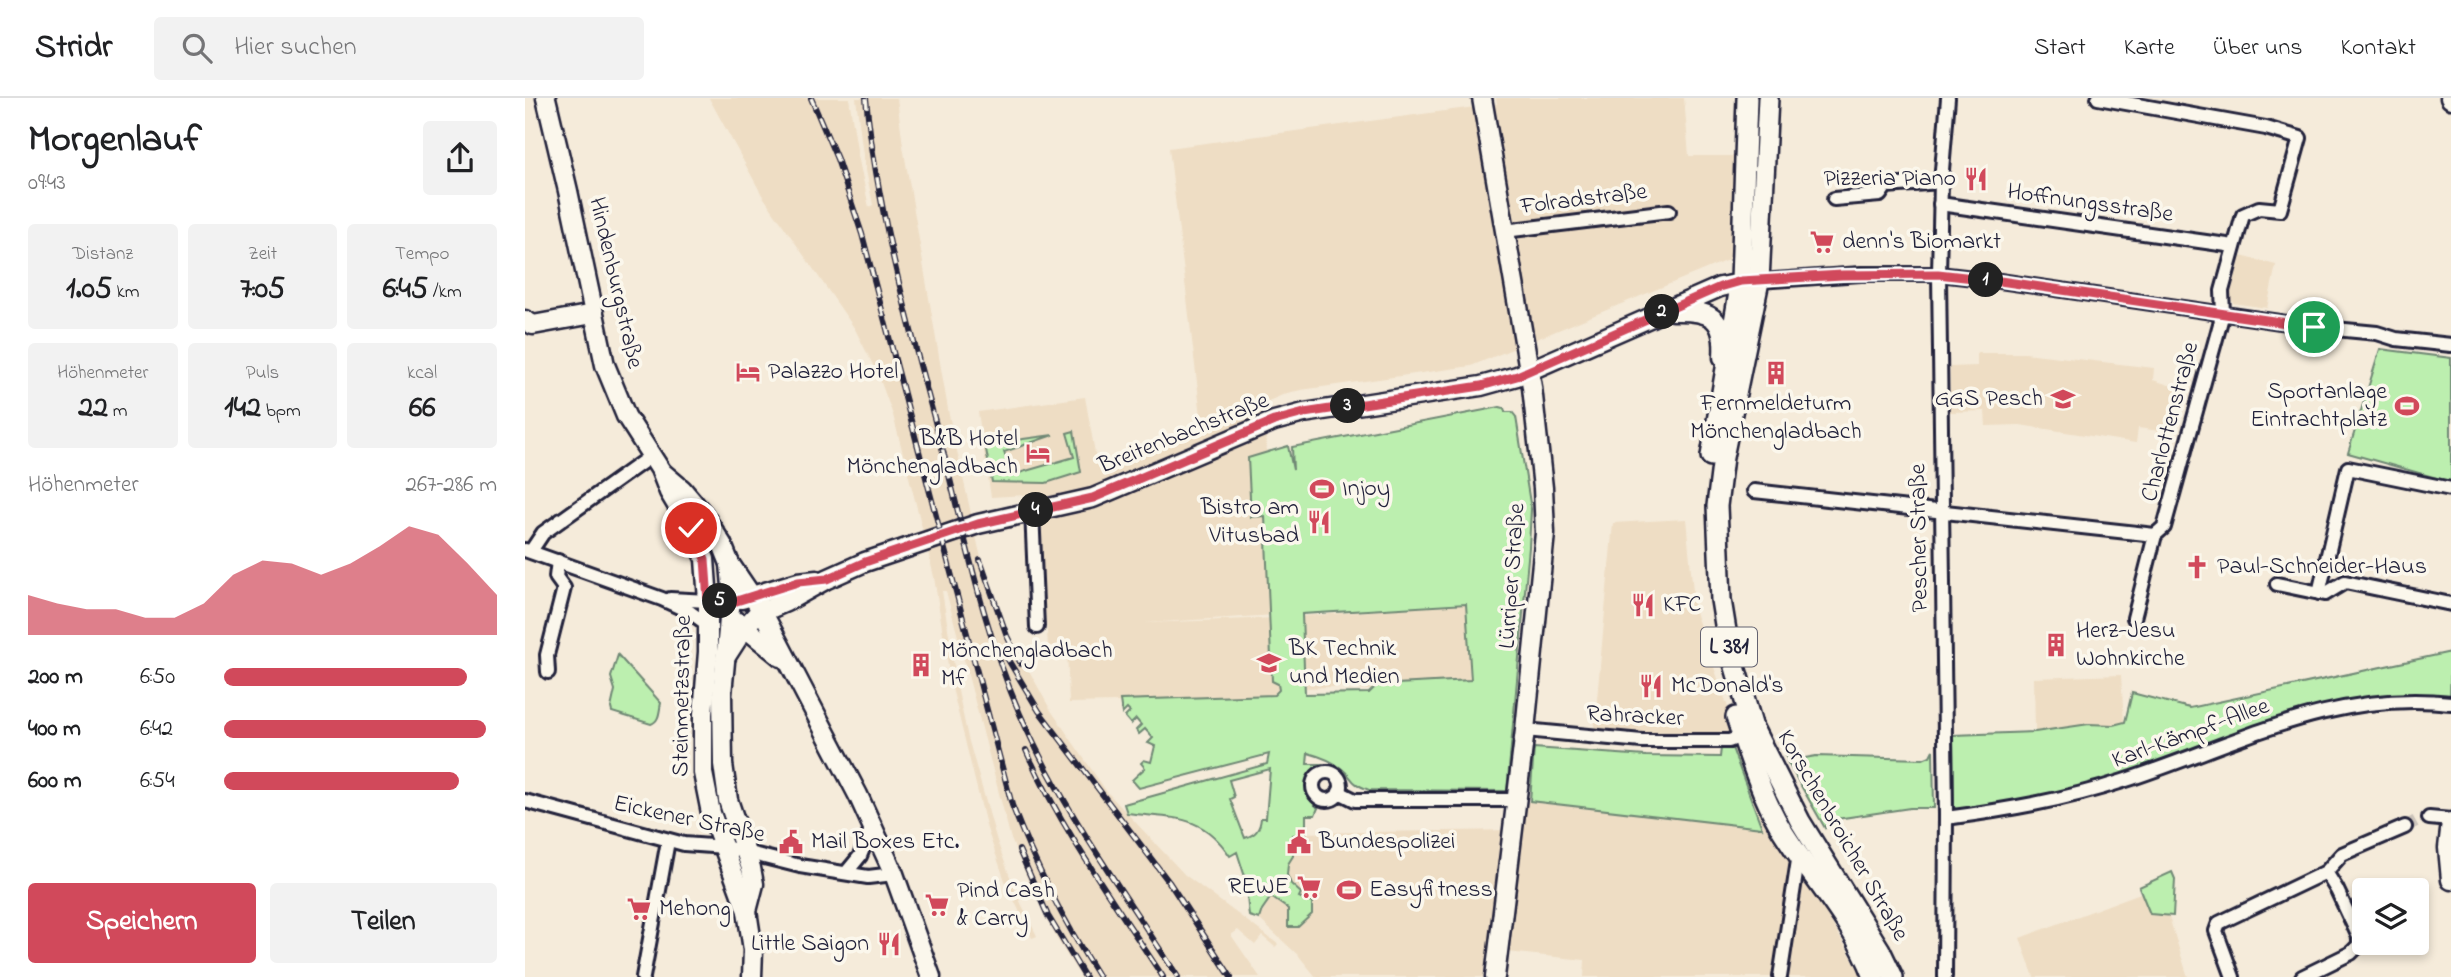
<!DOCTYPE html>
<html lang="de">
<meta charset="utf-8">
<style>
:root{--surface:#fff;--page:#f2f2f2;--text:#202124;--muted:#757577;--line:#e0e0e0;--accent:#d1495b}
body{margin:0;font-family:"Indie Flower",sans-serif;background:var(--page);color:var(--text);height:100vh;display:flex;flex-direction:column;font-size:26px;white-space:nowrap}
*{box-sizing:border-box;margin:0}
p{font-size:23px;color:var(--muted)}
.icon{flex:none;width:38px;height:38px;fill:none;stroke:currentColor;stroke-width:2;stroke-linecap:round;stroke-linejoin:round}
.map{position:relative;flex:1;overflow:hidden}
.sheet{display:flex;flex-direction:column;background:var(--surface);width:525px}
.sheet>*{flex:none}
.buttons{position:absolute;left:1827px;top:780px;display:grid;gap:14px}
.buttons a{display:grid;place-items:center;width:77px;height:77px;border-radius:7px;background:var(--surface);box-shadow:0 4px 10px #0003;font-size:35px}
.pin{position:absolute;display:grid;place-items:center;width:60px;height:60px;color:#fff;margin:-30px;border:4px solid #fff;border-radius:50%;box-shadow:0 2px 7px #0007}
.km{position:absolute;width:35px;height:35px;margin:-18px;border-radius:50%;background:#222;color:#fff;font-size:19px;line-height:35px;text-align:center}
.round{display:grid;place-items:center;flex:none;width:74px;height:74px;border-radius:7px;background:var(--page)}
.summary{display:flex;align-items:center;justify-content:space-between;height:119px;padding:0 28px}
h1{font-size:38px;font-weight:700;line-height:52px}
.figures{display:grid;grid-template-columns:repeat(3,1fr);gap:10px;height:119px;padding:7px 28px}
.figures div{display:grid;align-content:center;border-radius:7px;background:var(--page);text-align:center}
.figures b{font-size:30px;font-weight:700}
.figures small{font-size:19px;font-weight:400}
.figures p{font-size:19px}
.chart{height:196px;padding:14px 28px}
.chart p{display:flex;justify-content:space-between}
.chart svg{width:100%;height:126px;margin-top:7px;fill:var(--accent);opacity:.7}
.primary-button{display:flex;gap:14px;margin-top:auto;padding:14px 28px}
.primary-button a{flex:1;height:80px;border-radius:7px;background:var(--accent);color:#fff;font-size:28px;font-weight:700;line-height:80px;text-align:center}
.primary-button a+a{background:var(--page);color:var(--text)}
ul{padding:0 28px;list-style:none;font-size:23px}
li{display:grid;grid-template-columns:112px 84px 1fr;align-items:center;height:52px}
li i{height:18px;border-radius:9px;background:var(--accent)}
header{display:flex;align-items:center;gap:42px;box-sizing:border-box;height:98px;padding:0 35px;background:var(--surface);border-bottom:2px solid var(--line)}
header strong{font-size:33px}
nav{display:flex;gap:38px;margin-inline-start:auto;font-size:24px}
.search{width:490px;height:63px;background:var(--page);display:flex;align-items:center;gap:18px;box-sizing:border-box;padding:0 24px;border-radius:7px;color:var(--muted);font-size:26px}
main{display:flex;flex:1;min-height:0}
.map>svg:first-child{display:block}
.built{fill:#eeddc4}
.green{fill:#bcefaf;stroke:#6f8875;stroke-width:2;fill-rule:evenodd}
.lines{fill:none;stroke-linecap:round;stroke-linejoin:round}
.street-tunnel{stroke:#cbc3ba;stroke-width:12;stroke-dasharray:12 6;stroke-linecap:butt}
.street-casing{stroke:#22223b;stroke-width:18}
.secondary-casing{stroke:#22223b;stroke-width:23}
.primary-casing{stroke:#22223b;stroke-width:24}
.street{stroke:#fbf7ec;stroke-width:12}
.secondary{stroke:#fbf7ec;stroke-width:18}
.primary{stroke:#fbf7ec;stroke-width:19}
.rail-casing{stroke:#22223b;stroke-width:6}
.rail{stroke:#fbf7ec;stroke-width:3.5;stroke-dasharray:10;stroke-linecap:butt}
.route-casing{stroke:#fff;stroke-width:14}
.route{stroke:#d1495b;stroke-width:9}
.labels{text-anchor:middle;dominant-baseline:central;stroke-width:7;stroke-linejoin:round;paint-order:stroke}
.shield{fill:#fbf7ec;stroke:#636270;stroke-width:2}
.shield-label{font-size:23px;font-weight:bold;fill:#22223b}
.poi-label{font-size:24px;fill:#22223b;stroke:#fbf7ec;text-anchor:start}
.street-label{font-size:24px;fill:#22223b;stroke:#fbf7ec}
</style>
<header>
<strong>Stridr</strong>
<div class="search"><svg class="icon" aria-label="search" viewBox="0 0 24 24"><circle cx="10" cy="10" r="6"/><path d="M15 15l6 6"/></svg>Hier suchen</div>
<nav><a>Start</a><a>Karte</a><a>Über uns</a><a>Kontakt</a></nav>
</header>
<main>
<section class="sheet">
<div class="summary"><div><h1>Morgenlauf</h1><p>09:43</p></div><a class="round"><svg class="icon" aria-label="share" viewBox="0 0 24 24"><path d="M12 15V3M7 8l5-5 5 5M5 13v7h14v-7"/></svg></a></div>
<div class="figures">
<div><p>Distanz</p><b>1.05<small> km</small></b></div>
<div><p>Zeit</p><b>7:05</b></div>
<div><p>Tempo</p><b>6:45<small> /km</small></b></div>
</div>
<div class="figures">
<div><p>Höhenmeter</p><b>22<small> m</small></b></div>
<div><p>Puls</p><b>142<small> bpm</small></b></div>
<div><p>kcal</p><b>66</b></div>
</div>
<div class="chart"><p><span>Höhenmeter</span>267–286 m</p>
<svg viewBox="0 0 160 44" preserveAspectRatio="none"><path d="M0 44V30L10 33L20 35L30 35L40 38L50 38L60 33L70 23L80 18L90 19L100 23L110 19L120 13L130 6L140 9L150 19L160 30V44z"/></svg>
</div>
<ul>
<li><b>200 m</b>6:50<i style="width:89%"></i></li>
<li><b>400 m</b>6:42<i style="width:96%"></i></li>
<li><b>600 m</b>6:54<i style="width:86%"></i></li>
</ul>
<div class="primary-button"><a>Speichern</a><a>Teilen</a></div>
</section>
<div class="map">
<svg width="1926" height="879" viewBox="0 0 1926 879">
<rect width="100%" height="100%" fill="#f5ebda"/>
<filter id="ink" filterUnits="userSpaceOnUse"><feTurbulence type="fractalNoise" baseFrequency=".0143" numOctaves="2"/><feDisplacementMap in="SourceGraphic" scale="14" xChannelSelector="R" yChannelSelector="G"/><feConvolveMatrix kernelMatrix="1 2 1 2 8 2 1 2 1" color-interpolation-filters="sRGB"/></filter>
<g filter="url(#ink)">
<g class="built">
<path d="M184 0H324L333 58 344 109 348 107 338 57 331 0H372L378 48 424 317 455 456 484 536 525 611 582 694 660 777 753 846 750 849 737 838 730 847 713 832 706 837 735 879H556L532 841 505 786 486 741 421 493H417L433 593 443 640 472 743 491 795 512 838 507 840 480 783 462 731 426 586 409 479 400 441 368 317 354 279 330 231 237 97Z"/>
<path d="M971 0H1159L1164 58H1209L1205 161 946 268 776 292 762 295 739 305 751 517 620 525 751 520 941 506 945 582 839 592 828 588 755 591 750 601 544 605 542 549 523 548 513 412 502 397 466 399 453 314 560 299 572 366 677 326 644 50 972 6Z"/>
<path d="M1716 158 1751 167 1742 210 1708 205 1705 197Z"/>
<path d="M1452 255H1500L1629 270 1628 282 1654 290 1642 334 1613 330 1611 345 1495 327 1461 328 1460 313 1425 314V269L1452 268Z"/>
<path d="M1161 421 1170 514 1243 726 1302 817 1338 879H1059L1060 862 962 852 958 879H791L774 858 734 821 746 799 768 735 994 732 996 703 1238 730 1203 639 1069 634 1088 425Z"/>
<path d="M1596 577 1599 624 1588 627 1563 626 1510 634 1509 580Z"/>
<path d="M1634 788 1663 879H1509L1495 840Z"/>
</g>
<g class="green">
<path d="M1855 251 1926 260V384L1823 355Z"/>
<path d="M975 309 979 310 980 314H987L991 319 1006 411 1004 449 982 693 844 692C823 684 830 681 816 670 807 663 794 658 783 655L782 666H796C776 678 776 696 793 710L790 717H781V737H768V758L763 766 762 777 766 786 776 795 774 799 787 805V816L773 829H763V811L746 799 737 812 734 821 724 818 720 779 712 754 705 758C676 714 647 721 602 715L599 706 742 666 744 656 614 690 607 682 620 670 616 665 619 662 626 664 630 648 623 645 628 640 620 631 614 636 611 632 616 627 611 621 606 626 600 619 605 614 602 611 597 616 595 602 749 597 754 592 753 586 747 583 740 418 726 419 723 360 763 348 768 372 767 349ZM941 506 946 582 852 587 844 595 780 596 777 516ZM745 671 741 720H736C735 732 730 737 720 740L705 701 709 699 704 682Z"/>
<path d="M549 333 556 374 521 385 467 384 460 346 528 337 479 354 487 377 549 359 542 335Z"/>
<path d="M1926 554 1925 601 1854 602 1646 661 1562 689 1512 702 1432 712 1429 709 1428 637 1510 634 1564 626 1588 627 1600 624 1607 595 1665 610Z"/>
<path d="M93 557 136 605C134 613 135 623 126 626L87 614 86 610 90 592 86 579Z"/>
<path d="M1259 646 1263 658 1269 662 1291 658 1398 661 1405 658 1408 652 1409 710H1385L1305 722 1300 730 1263 665Z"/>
<path d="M1009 650 1121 658 1195 659 1196 650H1207L1237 730 1005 703Z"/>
<path d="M1647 774 1650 781 1648 818 1625 816 1614 789Z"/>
</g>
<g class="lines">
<path class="street-tunnel" d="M1880 729 1891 723 1904 720"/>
<g class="street-casing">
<g id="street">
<path d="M1573 0 1741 30 1775 40 1755 112 1734 110 1718 117 1697 193 1698 215 1639 429 1630 437 1609 520"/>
<path d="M1309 101 1355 97 1361 88 1416 84"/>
<path d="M1415 106 1709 148"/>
<path d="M979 133 1144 113"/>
<path d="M1234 183 1336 176H1414L1475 183 1789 229 1852 235 1871 241 1926 247"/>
<path d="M1229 393 1630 437"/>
<path d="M507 412 512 529"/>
<path d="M0 452 137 501 165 514 183 527"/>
<path d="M6 453 18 435 126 358"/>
<path d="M1752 486 1800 496 1820 484 1926 506"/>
<path d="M1794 495 1823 370 1926 391"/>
<path d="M145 501 183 503"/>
<path d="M23 574 22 557 39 490 31 479 33 463"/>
<path d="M1000 632 1117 643H1204L1217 638"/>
<circle cx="802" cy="688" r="14"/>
<path d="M814 694 830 702H992"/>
<path d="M0 703 159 746 200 749 275 768 343 779 369 776"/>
<path d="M1421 720C1481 712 1540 702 1598 683 1707 648 1806 591 1926 605"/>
<path d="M1904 720 1926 722"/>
<path d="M321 775 335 758 347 729"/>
<path d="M118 879 143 743"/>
<path d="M1255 879 1274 756"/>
<path d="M1420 879 1421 716 1414 176 1416 84 1423 0"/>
<path d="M1708 879 1691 833 1694 825 1801 774"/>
<path d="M1777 879 1826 855 1834 847V839L1812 792 1801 774 1817 756 1880 729"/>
</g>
</g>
<g class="secondary-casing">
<g id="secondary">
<path d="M21 0 43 93 80 267 101 318 135 371 144 394 166 431 180 461 183 503V554L178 616V675L186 715 222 813 228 852 227 879"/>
<path d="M957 0 1007 289 1018 390 1020 435 1000 632 970 879"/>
<path d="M1925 0 1926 1"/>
<path d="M1148 213C1184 212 1201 218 1198 259"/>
<path d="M0 222 8 227 68 216"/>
<path d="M137 374 157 391 178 416 197 446 205 466 207 489 197 596 198 666 203 702 226 770 229 786 222 813"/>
<path d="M205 466 237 513 333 697 369 776 406 879"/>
<path d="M217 501 273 484 292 482"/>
<path d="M213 524 256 559"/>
<path d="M200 560 220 529 231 517 261 504 302 481 340 464 453 426 568 400 749 323 779 315 956 288 992 278 1195 189 1229 183"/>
<path d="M1926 724 1923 750 1926 782"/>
</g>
</g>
<g class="primary-casing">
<g id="primary">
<path d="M1243 0 1234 183 1198 359 1192 408 1196 502 1203 545 1228 630 1275 723 1355 852 1368 879"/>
<path d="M1186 358 1216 183 1222 0"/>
<path d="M1211 619C1223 655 1236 696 1255 729 1286 780 1328 822 1349 879"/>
</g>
</g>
<use href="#street" class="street"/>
<use href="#secondary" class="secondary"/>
<use href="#primary" class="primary"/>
<g class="rail-casing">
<g id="rail">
<path d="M286 0 312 61 337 136 487 707C510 768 539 824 574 879"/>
<path d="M341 0C353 121 388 240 419 357 441 444 459 533 495 616 536 710 598 793 653 879"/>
<path d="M455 462 482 538 496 566"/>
<path d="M479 555 514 613 644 784 706 879"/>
<path d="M501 652C537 733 590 805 638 879"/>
<path d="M494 752 523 818 560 879"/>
</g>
</g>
<use href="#rail" class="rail"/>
</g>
</g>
<g class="lines" filter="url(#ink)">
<g class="route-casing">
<path id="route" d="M166 430 180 461 183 503 205 505 273 484 302 481 340 464 453 426 568 400 749 323 779 315 956 288 992 278 1195 189 1216 183 1317 177 1413 176 1475 183 1789 229"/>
</g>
<use href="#route" class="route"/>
</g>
<defs>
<g id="restaurant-bare" transform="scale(1.89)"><path d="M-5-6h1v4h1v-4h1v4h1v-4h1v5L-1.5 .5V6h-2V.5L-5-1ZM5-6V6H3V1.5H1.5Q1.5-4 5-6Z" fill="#d1495b" stroke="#fbf7ec" stroke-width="2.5" paint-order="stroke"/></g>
<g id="supermarket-bare" transform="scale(1.89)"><path d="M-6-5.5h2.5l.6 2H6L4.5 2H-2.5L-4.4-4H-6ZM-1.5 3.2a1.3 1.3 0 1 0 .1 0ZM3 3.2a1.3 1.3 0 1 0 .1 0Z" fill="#d1495b" stroke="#fbf7ec" stroke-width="2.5" paint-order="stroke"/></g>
<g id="hotel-bare" transform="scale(1.89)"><path d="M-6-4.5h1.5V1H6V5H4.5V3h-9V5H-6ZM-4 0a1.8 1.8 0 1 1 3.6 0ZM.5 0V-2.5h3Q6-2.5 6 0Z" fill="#d1495b" stroke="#fbf7ec" stroke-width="2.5" paint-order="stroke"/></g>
<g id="building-bare" transform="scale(1.89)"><path d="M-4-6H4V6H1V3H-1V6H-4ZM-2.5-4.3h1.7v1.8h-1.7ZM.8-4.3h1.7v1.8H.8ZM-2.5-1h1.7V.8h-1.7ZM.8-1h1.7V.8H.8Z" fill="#d1495b" stroke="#fbf7ec" stroke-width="2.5" paint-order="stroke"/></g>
<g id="school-bare" transform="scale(1.89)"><path d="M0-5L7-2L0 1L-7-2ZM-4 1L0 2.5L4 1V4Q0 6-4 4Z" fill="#d1495b" stroke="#fbf7ec" stroke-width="2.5" paint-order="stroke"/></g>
<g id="stadium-bare" transform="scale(1.89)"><path d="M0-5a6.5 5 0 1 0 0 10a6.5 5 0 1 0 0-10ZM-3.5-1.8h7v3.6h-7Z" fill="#d1495b" stroke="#fbf7ec" stroke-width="2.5" paint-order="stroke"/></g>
<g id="church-bare" transform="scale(1.89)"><path d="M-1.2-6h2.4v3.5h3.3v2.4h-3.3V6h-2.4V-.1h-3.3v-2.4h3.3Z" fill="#d1495b" stroke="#fbf7ec" stroke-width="2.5" paint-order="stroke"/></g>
<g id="university-bare" transform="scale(1.89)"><path d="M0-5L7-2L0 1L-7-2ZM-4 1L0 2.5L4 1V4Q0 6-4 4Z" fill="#d1495b" stroke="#fbf7ec" stroke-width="2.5" paint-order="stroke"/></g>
<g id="civic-bare" transform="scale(1.89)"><path d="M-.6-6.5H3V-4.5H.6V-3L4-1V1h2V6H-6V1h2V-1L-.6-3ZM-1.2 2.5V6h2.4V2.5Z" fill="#d1495b" stroke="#fbf7ec" stroke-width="2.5" paint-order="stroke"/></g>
</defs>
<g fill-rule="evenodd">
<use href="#restaurant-bare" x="1451" y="81"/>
<use href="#supermarket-bare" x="1297" y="144"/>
<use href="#hotel-bare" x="223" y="274"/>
<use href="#building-bare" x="1251" y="275"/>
<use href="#school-bare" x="1538" y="301"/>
<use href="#stadium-bare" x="1882" y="308"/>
<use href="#hotel-bare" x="513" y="355"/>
<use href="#stadium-bare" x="797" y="391"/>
<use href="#restaurant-bare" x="794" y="424"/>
<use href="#church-bare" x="1672" y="469"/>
<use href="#restaurant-bare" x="1118" y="507"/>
<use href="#building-bare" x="1531" y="547"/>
<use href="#university-bare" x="744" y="565"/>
<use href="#building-bare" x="396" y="567"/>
<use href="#restaurant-bare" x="1126" y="588"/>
<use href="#civic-bare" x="266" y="744"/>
<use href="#civic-bare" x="774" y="744"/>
<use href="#supermarket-bare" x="784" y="789"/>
<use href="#stadium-bare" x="824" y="792"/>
<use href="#supermarket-bare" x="412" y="807"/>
<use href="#supermarket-bare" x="114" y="811"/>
<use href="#restaurant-bare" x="364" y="846"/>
</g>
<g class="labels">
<rect class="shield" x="1176" y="529.5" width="56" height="39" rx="5"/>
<g class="shield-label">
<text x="1204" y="549">L 381</text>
</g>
<g class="poi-label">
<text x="1431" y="81" text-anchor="end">Pizzeria Piano</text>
<text x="1317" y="144">denn's Biomarkt</text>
<text x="243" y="274">Palazzo Hotel</text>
<text x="1862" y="294" text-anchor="end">Sportanlage<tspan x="1862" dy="28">Eintrachtplatz</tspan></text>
<text x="1518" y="301" text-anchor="end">GGS Pesch</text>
<text x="1251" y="306" text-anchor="middle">Fernmeldeturm<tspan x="1251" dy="28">Mönchengladbach</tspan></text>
<text x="493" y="341" text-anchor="end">B&amp;B Hotel<tspan x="493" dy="28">Mönchengladbach</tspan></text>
<text x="817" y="391">Injoy</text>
<text x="774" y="410" text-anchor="end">Bistro am<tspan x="774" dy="28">Vitusbad</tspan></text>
<text x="1692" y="469">Paul-Schneider-Haus</text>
<text x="1138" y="507">KFC</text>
<text x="1551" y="533">Herz-Jesu<tspan x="1551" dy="28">Wohnkirche</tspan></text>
<text x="764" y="551">BK Technik<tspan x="764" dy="28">und Medien</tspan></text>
<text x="416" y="553">Mönchengladbach<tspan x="416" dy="28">Mf</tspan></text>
<text x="1146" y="588">McDonald's</text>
<text x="286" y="744">Mail Boxes Etc.</text>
<text x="794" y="744">Bundespolizei</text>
<text x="764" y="789" text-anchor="end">REWE</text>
<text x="844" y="792">Easyfitness</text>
<text x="432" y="793">Pind Cash<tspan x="432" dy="28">&amp; Carry</tspan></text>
<text x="134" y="811">Mehong</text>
<text x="344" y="846" text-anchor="end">Little Saigon</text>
</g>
<g class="street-label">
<text transform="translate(1059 102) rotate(-7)">Folradstraße</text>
<text transform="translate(1565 106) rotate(8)">Hoffnungsstraße</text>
<text transform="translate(90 185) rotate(77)">Hindenburgstraße</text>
<text transform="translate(1646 324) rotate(-75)">Charlottenstraße</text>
<text transform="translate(659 336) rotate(-22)">Breitenbachstraße</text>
<text transform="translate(1395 440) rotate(-91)">Pescher Straße</text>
<text transform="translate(988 478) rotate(-86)">Lürriper Straße</text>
<text transform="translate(158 598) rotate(-89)">Steinmetzstraße</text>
<text transform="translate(1110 619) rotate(3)">Rahracker</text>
<text transform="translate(1666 636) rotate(-20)">Karl-Kämpf-Allee</text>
<text transform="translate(164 722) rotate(12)">Eickener Straße</text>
<text transform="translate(1317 738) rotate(60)">Korschenbroicher Straße</text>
</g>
</g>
</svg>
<div class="buttons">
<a><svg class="icon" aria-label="layers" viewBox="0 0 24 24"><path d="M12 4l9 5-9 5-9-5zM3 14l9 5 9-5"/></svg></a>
</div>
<div class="pin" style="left:1789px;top:229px;background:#1e9e55"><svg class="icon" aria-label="arrive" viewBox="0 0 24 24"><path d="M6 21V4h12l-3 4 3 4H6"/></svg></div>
<div class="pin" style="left:166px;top:430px;background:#d93025"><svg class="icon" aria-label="check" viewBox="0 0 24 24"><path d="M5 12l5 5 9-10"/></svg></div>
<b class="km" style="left:1461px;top:182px">1</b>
<b class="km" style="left:1137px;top:214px">2</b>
<b class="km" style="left:823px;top:308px">3</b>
<b class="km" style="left:511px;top:412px">4</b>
<b class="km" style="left:195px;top:503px">5</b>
</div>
</main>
